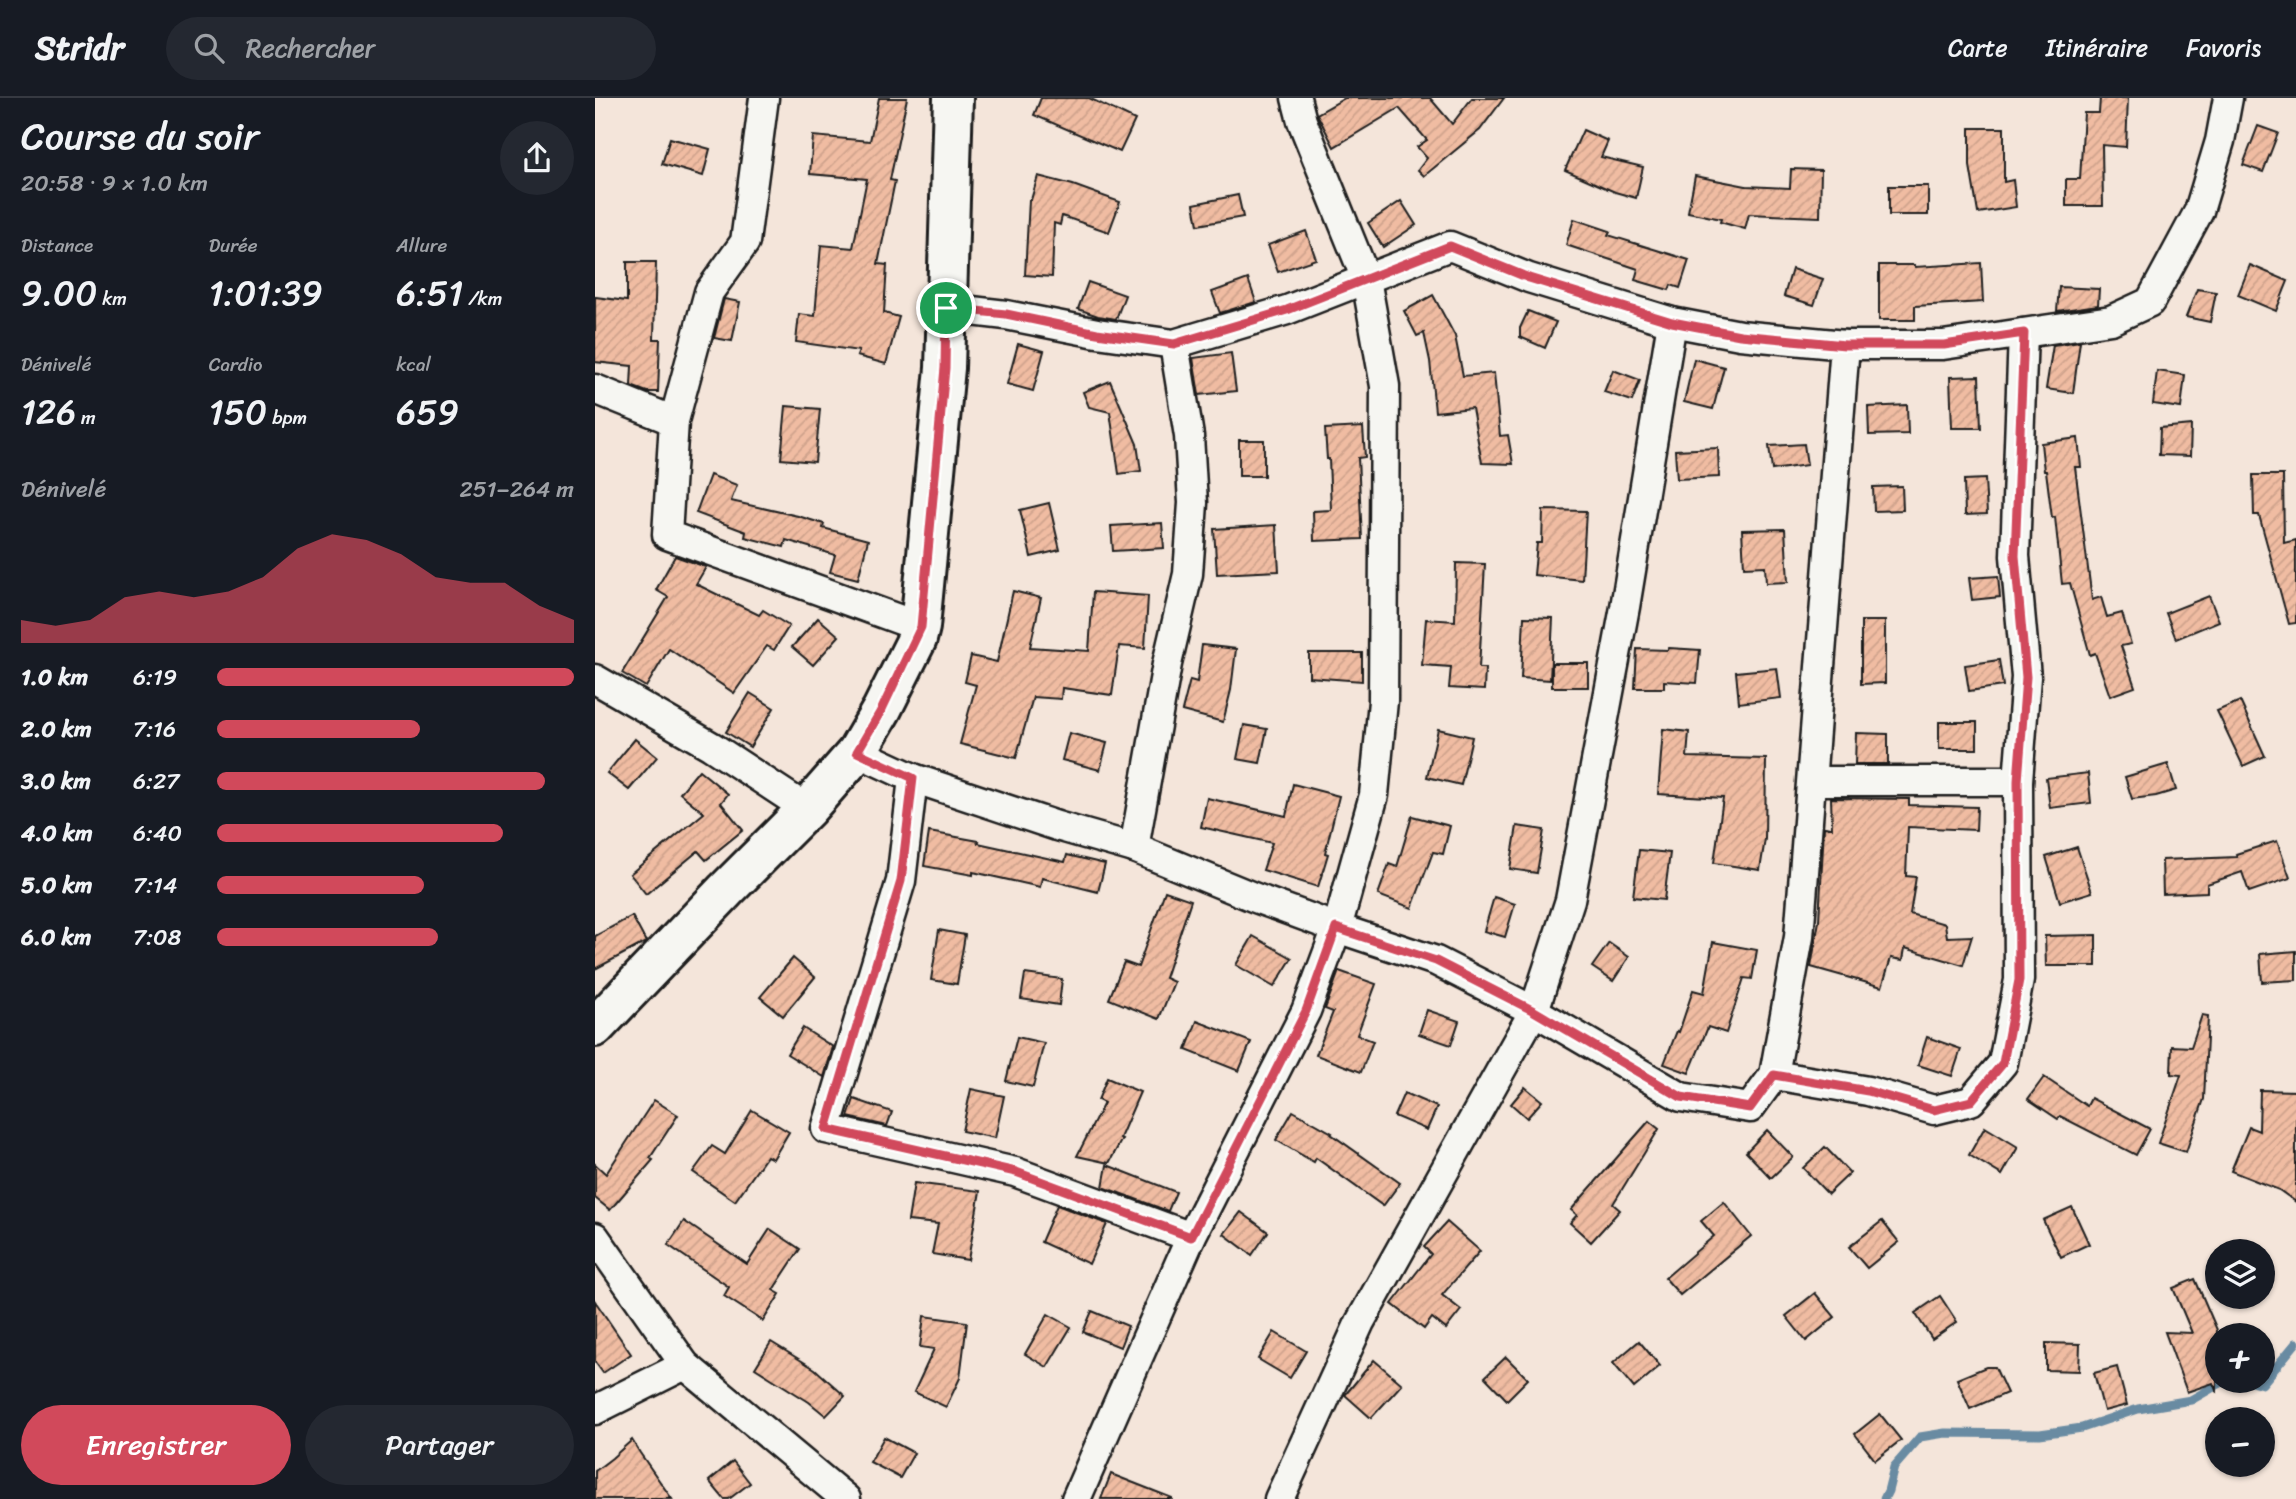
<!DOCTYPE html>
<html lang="fr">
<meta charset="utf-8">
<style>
:root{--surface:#171b24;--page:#242831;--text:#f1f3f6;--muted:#9ea1a6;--line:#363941;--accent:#d1495b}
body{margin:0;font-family:Sriracha,sans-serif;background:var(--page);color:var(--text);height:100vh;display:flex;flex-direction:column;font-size:26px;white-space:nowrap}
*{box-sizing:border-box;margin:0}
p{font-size:23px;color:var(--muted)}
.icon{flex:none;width:38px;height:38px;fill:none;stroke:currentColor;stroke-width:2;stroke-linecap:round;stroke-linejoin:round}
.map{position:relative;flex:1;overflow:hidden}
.details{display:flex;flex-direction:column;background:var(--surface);width:595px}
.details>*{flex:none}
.controls{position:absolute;left:1610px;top:1141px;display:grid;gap:14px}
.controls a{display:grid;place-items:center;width:70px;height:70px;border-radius:50%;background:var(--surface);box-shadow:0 2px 5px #0004;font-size:35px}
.pin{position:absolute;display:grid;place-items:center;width:60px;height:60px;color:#fff;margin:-30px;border:4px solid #fff;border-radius:50%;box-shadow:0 2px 7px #0007}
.round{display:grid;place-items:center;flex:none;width:74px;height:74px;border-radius:37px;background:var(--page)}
.headline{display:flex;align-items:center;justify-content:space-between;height:119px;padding:0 21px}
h1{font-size:38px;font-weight:600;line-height:52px}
.metrics{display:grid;grid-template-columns:repeat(3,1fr);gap:10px;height:119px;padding:7px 21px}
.metrics div{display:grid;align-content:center}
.metrics b{font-size:35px;font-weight:600}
.metrics small{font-size:19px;font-weight:400}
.metrics p{font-size:19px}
.chart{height:196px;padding:14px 21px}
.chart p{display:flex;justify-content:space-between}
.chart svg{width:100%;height:126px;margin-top:7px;fill:var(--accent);opacity:.7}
.cta{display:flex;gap:14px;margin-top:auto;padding:14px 21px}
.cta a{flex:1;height:80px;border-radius:42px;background:var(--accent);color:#fff;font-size:28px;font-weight:600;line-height:80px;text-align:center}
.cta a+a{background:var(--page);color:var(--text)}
ul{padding:0 21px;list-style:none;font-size:23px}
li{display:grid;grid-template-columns:112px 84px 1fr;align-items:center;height:52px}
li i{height:18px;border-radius:9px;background:var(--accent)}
header{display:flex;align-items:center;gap:42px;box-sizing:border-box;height:98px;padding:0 35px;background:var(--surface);border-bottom:2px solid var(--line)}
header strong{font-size:33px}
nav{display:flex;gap:38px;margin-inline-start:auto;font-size:24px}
.search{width:490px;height:63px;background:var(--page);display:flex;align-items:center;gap:18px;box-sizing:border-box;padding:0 24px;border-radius:38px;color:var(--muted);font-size:26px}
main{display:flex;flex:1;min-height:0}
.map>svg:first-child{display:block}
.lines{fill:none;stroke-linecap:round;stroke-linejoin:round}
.stream{stroke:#698ba2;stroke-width:9}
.building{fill:url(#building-hatch);stroke:#1c1c1c;stroke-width:2}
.street-casing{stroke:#1c1c1c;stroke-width:33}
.secondary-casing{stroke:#1c1c1c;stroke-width:44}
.street{stroke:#f6f6f2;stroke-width:28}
.secondary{stroke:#f6f6f2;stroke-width:38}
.route-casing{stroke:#fff;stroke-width:14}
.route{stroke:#d1495b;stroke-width:9}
</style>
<header>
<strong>Stridr</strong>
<div class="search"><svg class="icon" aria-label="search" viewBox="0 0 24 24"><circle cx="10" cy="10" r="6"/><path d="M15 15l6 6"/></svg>Rechercher</div>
<nav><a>Carte</a><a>Itinéraire</a><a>Favoris</a></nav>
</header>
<main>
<section class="details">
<div class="headline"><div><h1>Course du soir</h1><p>20:58 · 9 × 1.0 km</p></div><a class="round"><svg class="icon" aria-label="share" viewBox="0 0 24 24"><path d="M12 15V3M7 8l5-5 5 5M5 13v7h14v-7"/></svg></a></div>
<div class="metrics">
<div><p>Distance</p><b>9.00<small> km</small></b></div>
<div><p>Durée</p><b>1:01:39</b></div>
<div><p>Allure</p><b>6:51<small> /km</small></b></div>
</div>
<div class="metrics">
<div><p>Dénivelé</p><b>126<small> m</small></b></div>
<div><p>Cardio</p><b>150<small> bpm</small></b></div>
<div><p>kcal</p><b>659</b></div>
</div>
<div class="chart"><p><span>Dénivelé</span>251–264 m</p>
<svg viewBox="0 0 160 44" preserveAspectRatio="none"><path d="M0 44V36L10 38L20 36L30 28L40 26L50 28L60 26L70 21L80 11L90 6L100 8L110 13L120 21L130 23L140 23L150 31L160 36V44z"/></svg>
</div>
<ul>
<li><b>1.0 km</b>6:19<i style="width:100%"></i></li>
<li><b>2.0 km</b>7:16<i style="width:57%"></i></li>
<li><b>3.0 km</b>6:27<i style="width:92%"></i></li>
<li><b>4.0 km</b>6:40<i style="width:80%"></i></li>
<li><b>5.0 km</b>7:14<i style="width:58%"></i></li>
<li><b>6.0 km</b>7:08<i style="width:62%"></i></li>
</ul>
<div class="cta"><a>Enregistrer</a><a>Partager</a></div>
</section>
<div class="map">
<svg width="1701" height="1401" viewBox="0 0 1701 1401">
<defs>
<pattern id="building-hatch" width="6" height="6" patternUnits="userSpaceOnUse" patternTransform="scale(1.75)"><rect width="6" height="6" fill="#f0bca2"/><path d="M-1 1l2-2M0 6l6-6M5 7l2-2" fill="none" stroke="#cda18b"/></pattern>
</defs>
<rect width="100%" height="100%" fill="#f4e5da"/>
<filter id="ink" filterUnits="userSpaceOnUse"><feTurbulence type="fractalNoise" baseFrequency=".0143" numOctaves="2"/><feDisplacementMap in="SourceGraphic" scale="14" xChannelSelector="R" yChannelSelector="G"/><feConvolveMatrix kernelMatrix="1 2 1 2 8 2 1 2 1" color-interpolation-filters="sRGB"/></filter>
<g filter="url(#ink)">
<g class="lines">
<g class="stream">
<path d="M1656 1283 1667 1286 1701 1245"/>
<path d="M1289 1401 1293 1393 1299 1369 1325 1339 1350 1335 1445 1336 1487 1330 1543 1311 1596 1302 1629 1283"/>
</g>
</g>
<g class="building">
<path d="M284 0H312L295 82 300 83 283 166 292 167 289 215 304 219 291 266 262 258 264 253 201 244 204 216 220 218 226 147 258 150 272 81 215 76 218 38 275 43Z"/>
<path d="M446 0H494L540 22 525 54 439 17Z"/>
<path d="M750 0H835L857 26 877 0H909L885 32 829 78 823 72 832 60 822 49 832 42 804 10 739 49 722 16Z"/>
<path d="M1505 0H1533L1531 49 1507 47 1508 108H1471V81H1485L1489 15H1504Z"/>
<path d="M1663 28 1683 35 1668 74 1648 67Z"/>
<path d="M1375 30H1409V84L1418 82 1421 109 1383 115 1375 68Z"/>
<path d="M988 32 1013 43 1006 59 1048 69 1041 100 1020 94 970 72Z"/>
<path d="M75 40 115 51 108 78 67 66Z"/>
<path d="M1196 71 1226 72 1225 119 1154 116 1150 131 1125 124 1126 121 1093 114 1100 78 1151 88 1195 90Z"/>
<path d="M443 78 478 87 525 104 514 134 467 118 465 127 459 125 457 179 430 177 434 102H436Z"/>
<rect x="1294" y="88" width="39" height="29"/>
<path d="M643 97 648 119 603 127 599 106Z"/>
<path d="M806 103 821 127 788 149 773 125Z"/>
<path d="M979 121 1015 133 1013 137 1094 162 1085 190 1076 187 1074 192 1040 182 1043 171 971 147Z"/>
<path d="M711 133 721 161 683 174 673 147Z"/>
<path d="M32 164H61L59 241H65L63 294H52L36 288 37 268 0 264V199L32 203Z"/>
<path d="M1386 165 1388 204 1320 208V222H1284V167H1320V169Z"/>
<path d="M1655 167 1693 183 1681 213 1643 197Z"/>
<path d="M1197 171 1228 181 1219 207 1189 198Z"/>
<path d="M653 181 661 204 625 215 617 194Z"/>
<path d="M493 184 530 197 521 221 503 218 483 211Z"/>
<path d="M1464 189 1504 191 1503 207 1462 213Z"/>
<path d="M1602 191 1621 194 1615 224 1591 219Z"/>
<path d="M838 197 860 238 868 278 899 275 905 338 913 337 918 366 887 365 877 310 840 314 835 263 829 235 822 238 809 213Z"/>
<path d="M129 201 145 204 137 243 119 240Z"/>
<path d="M933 213 961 224 950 250 925 239V230Z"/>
<path d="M1485 243 1478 295 1451 291 1458 247Z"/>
<path d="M423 246 449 253 438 293 412 286Z"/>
<path d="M636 255 641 293 604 297 598 260Z"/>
<path d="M1099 261 1129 269 1118 311 1089 304Z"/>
<path d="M1018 272 1045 282 1037 303 1009 294Z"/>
<path d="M1562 273 1590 277 1586 310 1558 306Z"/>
<path d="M1384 278 1386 330H1357L1355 279Z"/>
<path d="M515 283 542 346 546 373 524 376 515 314 494 309 488 294Z"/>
<path d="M1312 307 1313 336 1274 337 1273 309Z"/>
<path d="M191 308 225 311 220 364 186 361Z"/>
<path d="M1596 327 1595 358 1564 357 1565 330Z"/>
<path d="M768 329 770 359 763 360 767 441 719 443 718 413 736 412 734 361H732L730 331Z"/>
<path d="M1483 340 1486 369H1480L1497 502 1506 499 1512 519 1527 515 1536 546 1526 548 1540 589 1515 598 1500 555 1495 557 1475 485 1467 486 1460 419 1457 420 1451 373H1449L1446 345Z"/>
<rect x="644" y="342" width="25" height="36"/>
<path d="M1209 346 1212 367 1177 372 1174 348Z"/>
<path d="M1123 350 1124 379 1082 381 1080 352Z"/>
<path d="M115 377 142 387 136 403 203 418 229 426 228 430 273 442 263 481 235 474 240 457 191 442 189 449 150 439 151 434 101 415Z"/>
<path d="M1658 377H1688L1689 445 1701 442V525L1694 526 1664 417H1659Z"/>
<path d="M1390 381 1392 416 1370 417 1369 382Z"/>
<path d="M1307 388 1308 412 1279 413 1278 389Z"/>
<path d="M454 405 465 452 436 459 425 412Z"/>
<path d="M948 412 991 413 987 482 939 477 942 445H947Z"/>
<path d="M567 425 569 450 518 453 516 428Z"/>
<path d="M681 427 684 473 622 476 619 431Z"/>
<path d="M1190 431 1193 484 1171 485 1170 468 1149 469 1147 432Z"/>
<path d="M80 458 111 469 101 486 164 517 168 512 194 528 179 552 172 548 139 595 74 551 51 589 27 575 73 499 61 492Z"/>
<path d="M861 465 890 466 884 570H890L889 592 854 590 856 569 827 567 831 521 860 523Z"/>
<path d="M1403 478 1405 499 1377 502 1374 480Z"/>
<path d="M418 493 446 500 435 549 494 553 498 494 553 498 550 550 524 548 517 597 467 590 466 601 438 599 421 660 365 646 381 587 370 584 376 558 402 564Z"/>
<path d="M1614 498 1624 523 1581 541 1571 515Z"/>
<path d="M929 519 958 520 955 582 926 580Z"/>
<path d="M223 520 244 538 218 567 197 549Z"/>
<path d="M1266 523H1290V585L1266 586Z"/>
<path d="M607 547 641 551 636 592 628 624 587 613 595 582 602 584Z"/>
<path d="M1074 550 1105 552 1102 585 1069 583V590H1040L1042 551 1073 552Z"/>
<path d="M714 555H767V583L714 579Z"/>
<path d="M1404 562 1408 588 1374 593 1370 567Z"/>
<rect x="957" y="565" width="36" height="24"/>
<path d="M1182 570 1186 600 1144 605 1141 574Z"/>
<path d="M155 595 179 610 155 649 131 634Z"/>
<path d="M1645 603 1670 658 1648 668 1622 613Z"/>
<rect x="1344" y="624" width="38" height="27"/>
<path d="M649 627 672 631 665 665 642 661Z"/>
<path d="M843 631 877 639 866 687 832 679Z"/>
<path d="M1068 631 1094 634 1092 659 1171 661 1170 741 1165 772 1119 765 1128 700 1063 696Z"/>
<path d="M474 635 512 645 505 672 467 662Z"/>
<path d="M1261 635 1293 636V666H1260Z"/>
<path d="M40 641 62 659 34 692 12 675Z"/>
<path d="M1573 666 1581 692 1561 698 1537 701 1530 679Z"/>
<path d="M104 672 133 696 126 705 148 732 111 762 103 753 51 796 35 776 109 715 85 695Z"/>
<path d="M1493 675 1496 705 1455 710 1451 680Z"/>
<path d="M698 686 744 698 730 755 733 756 723 789 668 772 677 745 606 729 612 700 691 718Z"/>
<path d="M1236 700 1314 701V707L1382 709 1381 732 1313 729 1311 778 1321 779 1315 816 1350 826 1352 839 1377 838 1368 867 1310 850 1308 862 1296 860 1287 889 1216 869 1224 823 1229 729 1237 730Z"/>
<path d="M817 718 855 728 848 756 838 754 817 810 783 797 794 766 802 769Z"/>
<path d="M922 728 949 732 942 775 915 771Z"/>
<path d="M334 734 384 743 383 745 470 764 472 757 510 766 503 794 447 780 445 789 378 774V777L329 768Z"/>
<path d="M1682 743 1695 780 1654 794 1647 774 1612 786V794L1568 796 1567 762 1642 759 1641 756Z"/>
<path d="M1482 749 1497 794 1465 804 1451 759Z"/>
<path d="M1044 752 1075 755 1069 802 1038 799Z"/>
<path d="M570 793 596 802 570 880 579 884 564 921 514 901 529 864 543 869Z"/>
<path d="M899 799 920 806 910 839 889 833Z"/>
<path d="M37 818 51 844 0 871V838Z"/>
<path d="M344 832 370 837 362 886 336 882Z"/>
<path d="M1501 837V868H1451L1450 838Z"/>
<path d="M658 838 697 860 679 889 641 867Z"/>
<path d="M1118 844 1162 852 1157 881 1149 880 1131 935 1113 929 1094 975 1069 966 1082 933 1084 934 1098 892 1109 895Z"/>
<path d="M1014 845 1034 859 1018 883 997 869Z"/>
<path d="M1701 853V882L1667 884 1665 856Z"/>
<path d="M198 860 220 879 188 918 165 899Z"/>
<path d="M744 873 781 886 762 937 778 943 766 974 721 957 738 914 730 911Z"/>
<path d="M430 876 467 881 464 907 426 901Z"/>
<path d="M832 912 864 923 856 947 824 936Z"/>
<path d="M1607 917 1613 918 1609 1001 1591 1054 1563 1045 1586 977 1576 976 1577 948 1596 949Z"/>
<path d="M602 923 656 944 644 973 591 952Z"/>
<path d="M208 930 238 949 229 979 192 956Z"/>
<path d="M422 939 449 945 438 989 411 983Z"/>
<path d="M1332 939 1366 951 1357 978 1323 967Z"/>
<path d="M1449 979 1492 1008 1496 1000 1555 1031 1541 1057 1465 1018 1463 1021 1433 1001Z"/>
<path d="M512 980 545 994 525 1040 527 1041 514 1065 482 1058 509 1005 503 1002Z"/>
<path d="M930 989 947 1003 932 1020 916 1006Z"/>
<path d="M376 991 409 998 400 1040 367 1033Z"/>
<path d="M1665 992 1701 993V1104L1684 1092 1636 1073 1654 1029 1664 1033Z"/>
<path d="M809 995 842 1009 832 1032 799 1018Z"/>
<path d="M259 1001 297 1014 292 1028 253 1019Z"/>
<path d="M59 1002 83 1017 55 1060 58 1062 15 1112 0 1100V1066L11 1076Z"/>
<path d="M157 1012 194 1034 178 1061 172 1058 140 1103 98 1074 117 1048 130 1056Z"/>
<path d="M698 1013 737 1035 736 1036 805 1085 788 1108 721 1060 719 1064 681 1042Z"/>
<path d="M1054 1023 1064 1031 1018 1106 1025 1112 996 1144 975 1125 982 1117 976 1112Z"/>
<path d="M1390 1029 1423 1049 1407 1077 1374 1057Z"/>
<path d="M1172 1032 1198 1059 1176 1080 1151 1054Z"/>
<path d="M1230 1049 1255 1075 1233 1096 1208 1070Z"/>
<path d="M512 1067 581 1094 573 1113 508 1089Z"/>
<path d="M319 1085 385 1093 373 1162 337 1156 343 1126 313 1123Z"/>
<path d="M1129 1104 1156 1138 1085 1197 1070 1180 1119 1138 1106 1123Z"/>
<path d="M462 1107 512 1126 494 1166 446 1144Z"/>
<path d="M1477 1109 1494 1146 1466 1159 1448 1122Z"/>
<path d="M646 1114 673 1134 657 1157 629 1136Z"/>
<path d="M89 1123 152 1166 175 1131 205 1151 178 1192 185 1196 168 1223 129 1198 134 1189 73 1147Z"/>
<path d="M1287 1123 1304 1144 1272 1170 1254 1149Z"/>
<path d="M852 1124 885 1153 847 1197 866 1212 851 1231 837 1220 829 1231 797 1206 836 1156 829 1149Z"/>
<path d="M1600 1181 1622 1232V1295L1618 1285 1592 1294 1570 1234 1597 1235 1578 1190Z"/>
<path d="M1220 1195 1240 1219 1211 1243 1191 1218Z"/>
<path d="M1345 1198 1362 1224 1337 1241 1320 1215Z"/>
<path d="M0 1203 36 1256 8 1275 0 1264Z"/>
<path d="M497 1213 533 1228 525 1249 488 1234Z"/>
<path d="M453 1216 476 1229 452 1269 430 1256Z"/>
<path d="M329 1218 372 1224 365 1280 351 1309 319 1294 339 1251 325 1249Z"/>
<path d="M679 1234 711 1253 695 1280 663 1261Z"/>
<path d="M1044 1243 1065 1268 1039 1290 1018 1265Z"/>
<path d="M176 1244 220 1271 250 1298 231 1318 214 1304 160 1270Z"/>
<path d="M1451 1245 1485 1246 1484 1273 1451 1272Z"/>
<path d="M911 1259 933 1281 912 1302 890 1279Z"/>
<path d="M779 1262 807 1286 776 1320 750 1297Z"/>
<path d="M1391 1269H1400L1412 1295 1375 1311 1362 1281Z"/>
<path d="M1522 1269 1532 1307 1509 1313 1499 1275Z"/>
<path d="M1285 1316 1306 1342 1280 1362 1260 1336Z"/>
<path d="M289 1339 319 1355 305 1380 275 1364Z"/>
<path d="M37 1342 45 1355 77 1401H0V1373L17 1360Z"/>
<path d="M138 1363 155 1385 134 1401H129L114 1383Z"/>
<path d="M516 1376 577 1400V1401H506Z"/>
</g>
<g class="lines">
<g class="street-casing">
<g id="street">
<path d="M169 0 150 144 114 194 79 323 72 437 325 529"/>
<path d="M351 210 411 217 502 235 579 246 692 212 855 148 934 180 1077 224 1145 237 1250 247H1348L1516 222 1555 204 1604 113 1625 43 1633 0"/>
<path d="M0 291 79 323"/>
<path d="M0 581 116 648 212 711"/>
<path d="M262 654 318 680 462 728 539 750 658 799 742 830 841 863 939 913 1086 999 1155 1010 1179 977 1204 839 1250 247"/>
<path d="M318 680 306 783 231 1031 420 1074 596 1139"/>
<path d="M1218 683H1423"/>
<path d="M539 750 572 566 593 476 598 405 594 338 579 246"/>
<path d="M1179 977 1273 993 1339 1012 1376 1003 1408 965 1424 882 1423 683 1431 579 1420 458 1428 235"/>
<path d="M0 1139 90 1267 251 1401"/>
<path d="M0 1312 90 1267"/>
<path d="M481 1401 596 1139 711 913 742 830 779 697 788 603 790 288 771 181 707 23 701 0"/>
<path d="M684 1401 765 1224 939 913 975 802 1030 509 1077 224"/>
</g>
</g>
<g class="secondary-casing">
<path id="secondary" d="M0 929 131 792 212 711 262 654 287 611 322 541 325 529 350 270 358 0"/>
</g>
<use href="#street" class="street"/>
<use href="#secondary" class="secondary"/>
</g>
</g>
<g class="lines" filter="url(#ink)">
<g class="route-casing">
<path id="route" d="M855 148 934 180 1077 224 1145 237 1250 247H1349L1429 235 1420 458 1431 579 1423 683 1424 882 1408 965 1376 1003 1339 1012 1273 993 1179 977 1155 1010 1086 999 939 913 841 863 741 830 711 913 596 1139 421 1074 231 1031 306 783 318 680 262 654 287 611 326 529 350 270 351 210 411 216 502 235 579 246 692 212Z"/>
</g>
<use href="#route" class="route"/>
</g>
</svg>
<div class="controls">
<a><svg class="icon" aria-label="layers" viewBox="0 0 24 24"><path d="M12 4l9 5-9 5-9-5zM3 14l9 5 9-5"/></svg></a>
<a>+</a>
<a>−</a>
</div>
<div class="pin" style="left:351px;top:210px;background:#1e9e55"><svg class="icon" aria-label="arrive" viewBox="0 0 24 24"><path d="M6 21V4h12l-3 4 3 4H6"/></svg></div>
</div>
</main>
